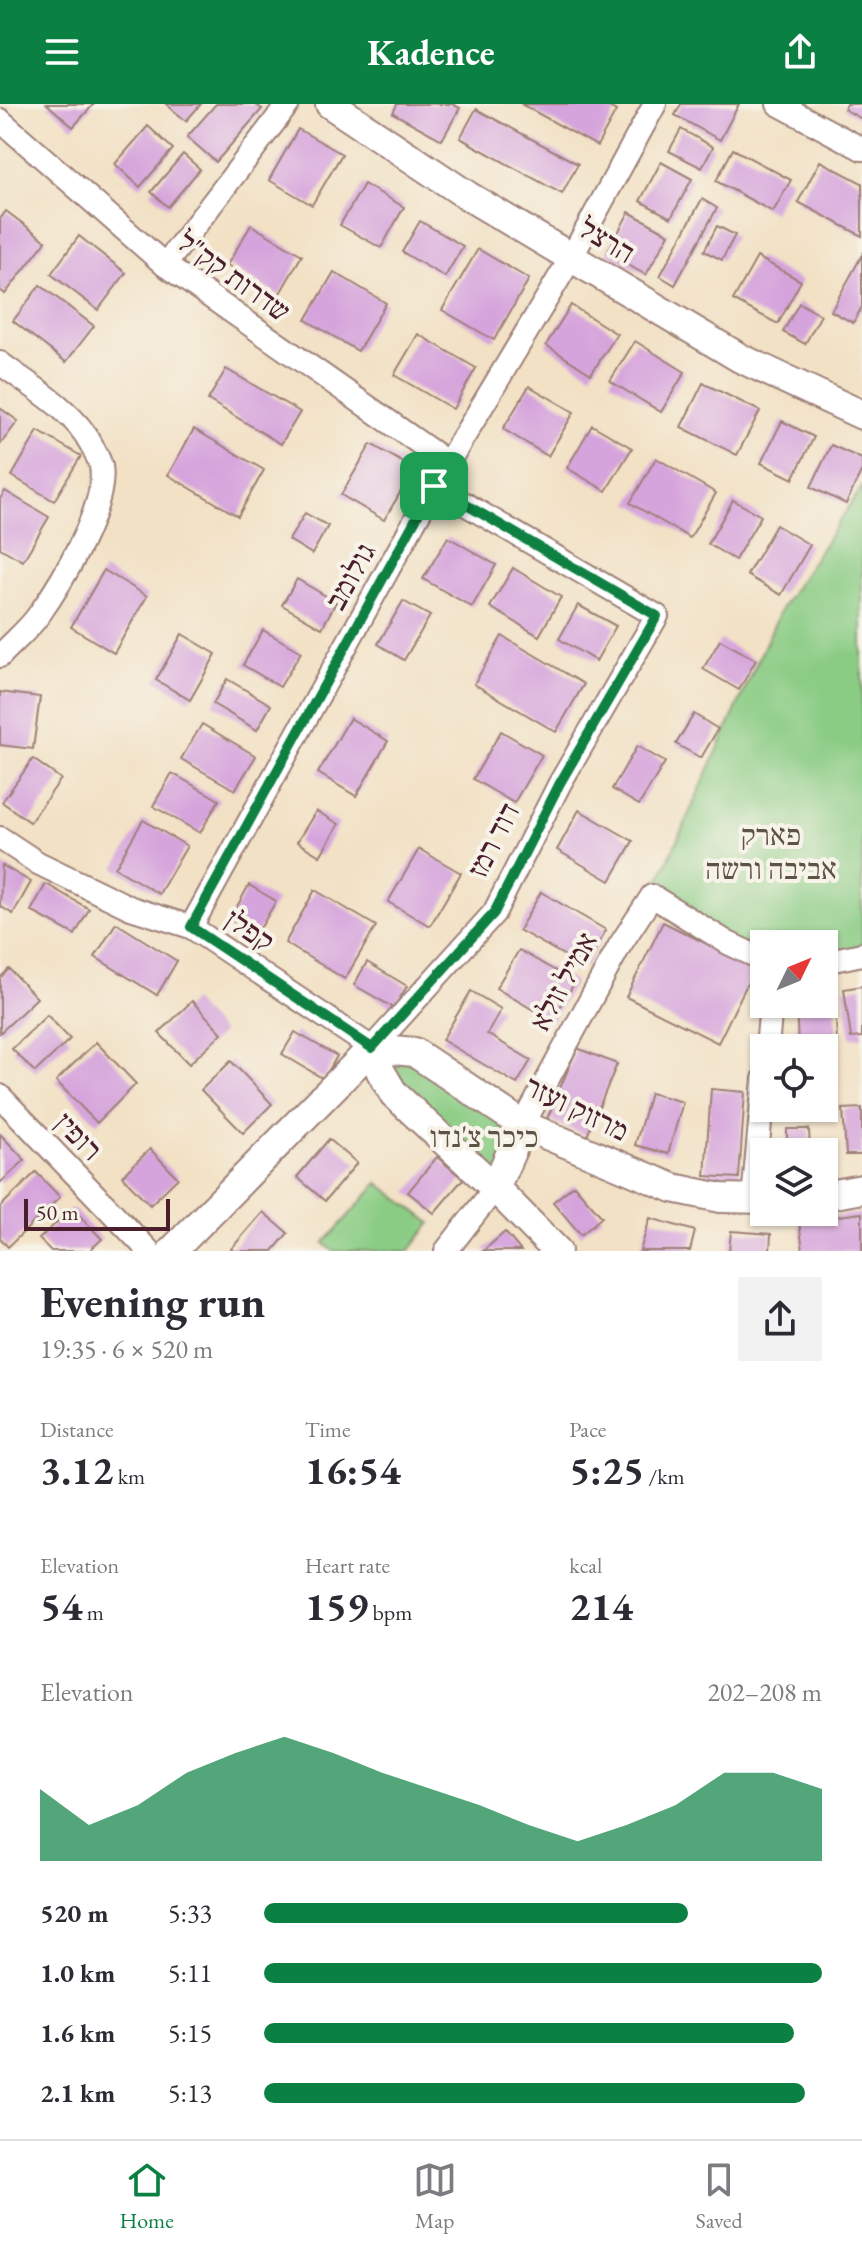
<!DOCTYPE html>
<meta charset="utf-8">
<style>
:root{--surface:#fff;--page:#f2f2f3;--text:#2b2b33;--muted:#7c7c81;--line:#e1e1e2;--accent:#0b8043}
body{margin:0;font-family:"EB Garamond","Frank Ruhl Libre",serif;background:var(--page);color:var(--text);height:100vh;display:flex;flex-direction:column;font-size:30px;white-space:nowrap}
*{box-sizing:border-box;margin:0}
p{font-size:26px;color:var(--muted)}
.icon{flex:none;width:44px;height:44px;fill:none;stroke:currentColor;stroke-width:2;stroke-linecap:round;stroke-linejoin:round}
.map{position:relative;height:1147px;overflow:hidden}
.details{display:flex;flex-direction:column;background:var(--surface);flex:1}
.details>*{flex:none}
.needle{width:52px;rotate:47deg}
.buttons{position:absolute;left:750px;top:826px;display:grid;gap:16px}
.buttons a{display:grid;place-items:center;width:88px;height:88px;border-radius:0px;background:var(--surface);box-shadow:0 2px 6px #0004;font-size:40px}
.scale{position:absolute;left:24px;bottom:20px;width:146px;box-sizing:border-box;padding-left:8px;border:4px solid #4a1f2b;border-top:0;font-size:22px;line-height:28px;white-space:nowrap;color:#4a1f2b;-webkit-text-stroke:6px #f7f3e8;paint-order:stroke}
.pin{position:absolute;display:grid;place-items:center;width:68px;height:68px;color:#fff;margin:-34px;border-radius:16px;box-shadow:0 4px 12px #0006}
.round{display:grid;place-items:center;flex:none;width:84px;height:84px;border-radius:0px;background:var(--page)}
.summary{display:flex;align-items:center;justify-content:space-between;height:136px;padding:0 40px}
h1{font-size:44px;font-weight:700;line-height:60px}
.figures{display:grid;grid-template-columns:repeat(3,1fr);gap:12px;height:136px;padding:8px 40px}
.figures div{display:grid;align-content:center}
.figures b{font-size:40px;font-weight:700}
.figures small{font-size:22px;font-weight:400}
.figures p{font-size:22px}
.chart{height:224px;padding:16px 40px}
.chart p{display:flex;justify-content:space-between}
.chart svg{width:100%;height:144px;margin-top:8px;fill:var(--accent);opacity:.7}
ul{padding:0 40px;list-style:none;font-size:26px}
li{display:grid;grid-template-columns:128px 96px 1fr;align-items:center;height:60px}
li i{height:20px;border-radius:10px;background:var(--accent)}
header{display:flex;justify-content:space-between;align-items:center;height:104px;padding:0 40px;background:var(--accent);color:#fff;font-size:36px;font-weight:700}
.tab-bar{display:flex;justify-content:space-around;align-items:center;height:112px;border-top:2px solid var(--line);background:var(--surface);font-size:22px;color:var(--muted)}
.tab-bar a{display:grid;justify-items:center;gap:4px}
.tab-bar .active{color:var(--accent)}
.map>svg:first-child{display:block}
.green{fill:#8acc84;stroke:#6a7658;stroke-width:2}
.building{fill:#d6a4dc}
.lines{fill:none;stroke-linecap:round;stroke-linejoin:round}
.minor-casing{stroke:#9e8078;stroke-width:26}
.tertiary-casing{stroke:#9e8078;stroke-width:32}
.minor{stroke:#fff;stroke-width:22}
.tertiary{stroke:#fff;stroke-width:28}
.route-casing{stroke:#fff;stroke-width:16}
.route{stroke:#0b8043;stroke-width:10}
.labels{text-anchor:middle;dominant-baseline:central;stroke-width:8;stroke-linejoin:round;paint-order:stroke}
.street-label{font-size:30px;fill:#4a1f2b;stroke:#f7f3e8}
.park-label{font-size:30px;fill:#5d5346;stroke:#f7f3e8}
</style>
<header><svg class="icon" aria-label="menu" viewBox="0 0 24 24"><path d="M4 6h16M4 12h16M4 18h16"/></svg>Kadence<svg class="icon" aria-label="share" viewBox="0 0 24 24"><path d="M12 15V3M7 8l5-5 5 5M5 13v7h14v-7"/></svg></header>
<div class="map">
<svg width="862" height="1147" viewBox="0 0 862 1147">
<rect width="100%" height="100%" fill="#f7f3e8"/>
<filter id="ink" filterUnits="userSpaceOnUse"><feTurbulence type="fractalNoise" baseFrequency=".0125" numOctaves="2"/><feDisplacementMap in="SourceGraphic" scale="16" xChannelSelector="R" yChannelSelector="G"/><feConvolveMatrix kernelMatrix="1 2 1 2 8 2 1 2 1" color-interpolation-filters="sRGB"/></filter>
<filter id="wash" filterUnits="userSpaceOnUse"><feTurbulence type="fractalNoise" baseFrequency=".006" numOctaves="4" result="noise"/><feDisplacementMap in="SourceGraphic" scale="32" xChannelSelector="R" yChannelSelector="G"/><feGaussianBlur stdDeviation="1.8" result="paint"/><feColorMatrix in="noise" values="0 0 0 0 0 0 0 0 0 0 0 0 0 0 0 0 0 1.4 0 .05"/><feComposite in="paint" operator="in"/></filter>
<g filter="url(#wash)">
<rect width="100%" height="100%" fill="#f2e1c5"/>
<g class="green">
<path d="M862 383V850L824 858V840H764V856L652 792 781 505Z"/>
<path d="M401 945 523 1021 495 1084 381 968Z"/>
<path d="M378 1079 431 1119 409 1147H333L324 1139Z"/>
</g>
<g id="blocks">
<g class="building">
<path d="M47 0H94L73 23Z"/>
<path d="M166 0H201L186 17Z"/>
<path d="M216 0H255L262 5 216 58 187 33Z"/>
<path d="M397 0H452L460 4 442 36 393 9Z"/>
<path d="M521 0H604L616 7 597 42Z"/>
<path d="M681 0H739L720 36 675 11Z"/>
<path d="M847 0H862V15L844 5Z"/>
<path d="M476 5 578 60 562 90 460 34Z"/>
<path d="M148 22 173 45 140 83 115 60Z"/>
<path d="M298 25 342 50 312 101 269 76Z"/>
<path d="M681 25 713 43 702 64 669 47Z"/>
<path d="M733 45 791 76 773 108 716 77Z"/>
<path d="M183 50 200 65 168 103 151 88Z"/>
<path d="M820 57 862 79V132L798 98Z"/>
<path d="M661 58 692 75 671 114 640 97Z"/>
<path d="M364 80 404 103 381 144 340 121Z"/>
<path d="M702 95 717 104 675 181 660 172Z"/>
<path d="M6 107 46 137 5 190 0 186V115Z"/>
<path d="M629 108 669 130 646 171 607 149Z"/>
<path d="M420 117 463 142 445 173 402 148Z"/>
<path d="M251 121 302 151 279 191 227 161Z"/>
<path d="M717 122 735 131 722 156 704 147Z"/>
<path d="M79 132 126 169 98 206 51 170Z"/>
<path d="M478 145 529 175 494 236 442 206Z"/>
<path d="M862 151V203L853 219 831 207Z"/>
<path d="M757 153 801 177 778 220 733 196Z"/>
<path d="M334 168 386 199 358 247 306 216Z"/>
<path d="M40 181 94 222 66 258 13 217Z"/>
<path d="M799 199 821 211 805 240 783 228Z"/>
<path d="M571 201 617 230 591 270 546 241Z"/>
<path d="M418 230 476 264 453 305 394 271Z"/>
<path d="M635 237 685 268 661 308 610 277Z"/>
<path d="M226 265 300 308 281 340 208 296Z"/>
<path d="M703 279 760 307 737 351 681 323Z"/>
<path d="M529 282 574 308 548 352 503 325Z"/>
<path d="M0 304 18 317 0 341Z"/>
<path d="M782 317 814 333 793 375 761 359Z"/>
<path d="M592 321 632 344 606 387 567 364Z"/>
<path d="M194 325 264 366 238 412 168 371Z"/>
<path d="M38 327 81 352 54 397 12 372Z"/>
<path d="M371 340 414 365 384 416 341 391Z"/>
<path d="M831 341 862 355V366L846 400 811 383Z"/>
<path d="M656 354 716 389 690 434 630 399Z"/>
<path d="M5 387 49 413 23 457 0 444V395Z"/>
<path d="M733 396 761 412 735 456 708 440Z"/>
<path d="M305 409 328 422 312 450 289 436Z"/>
<path d="M776 421 810 441 781 491 747 471Z"/>
<path d="M448 433 496 461 472 503 423 475Z"/>
<path d="M513 464 561 493 539 532 490 503Z"/>
<path d="M104 466 147 492 114 549 71 523Z"/>
<path d="M297 475 336 498 322 524 282 501Z"/>
<path d="M403 497 430 512 404 556 378 540Z"/>
<path d="M578 501 616 522 596 557 559 535Z"/>
<path d="M263 526 301 548 280 583 243 561Z"/>
<path d="M182 530 216 550 190 596 156 576Z"/>
<path d="M502 532 584 580 556 628 474 580Z"/>
<path d="M720 536 756 556 739 586 703 565Z"/>
<path d="M227 575 271 601 257 626 213 600Z"/>
<path d="M0 588 40 593 33 645 0 641Z"/>
<path d="M694 610 718 625 701 654 676 640Z"/>
<path d="M350 614 388 637 356 692 318 669Z"/>
<path d="M202 620 256 652 235 686 181 655Z"/>
<path d="M501 627 542 651 514 699 473 675Z"/>
<path d="M637 642 665 658 639 701 612 685Z"/>
<path d="M33 655 61 675 30 718 2 698Z"/>
<path d="M172 669 219 696 200 729 153 702Z"/>
<path d="M579 706 633 737 610 777 557 746Z"/>
<path d="M316 707 339 720 320 752 297 738Z"/>
<path d="M143 716 187 742 159 790 115 764Z"/>
<path d="M419 745 461 769 430 822 388 798Z"/>
<path d="M2 761 31 778 13 810 0 802Z"/>
<path d="M46 780 89 805 75 831 31 807Z"/>
<path d="M249 781 276 797 257 830 230 815Z"/>
<path d="M315 786 376 822 345 875 285 839Z"/>
<path d="M541 788 606 826 585 863 519 826Z"/>
<path d="M663 818 755 864 718 939 626 893Z"/>
<path d="M116 819 177 857 157 891 95 853Z"/>
<path d="M519 846 575 878 552 917 496 884Z"/>
<path d="M367 858 407 882 394 904 354 881Z"/>
<path d="M9 865 37 894 0 929V874Z"/>
<path d="M862 882V933L851 934 844 885Z"/>
<path d="M471 887 501 905 487 930 531 956 517 980 442 936Z"/>
<path d="M835 892 837 938 798 940 796 900H824V893Z"/>
<path d="M192 897 222 929 189 960 159 929Z"/>
<path d="M47 911 70 935 35 968 12 945Z"/>
<path d="M295 928 337 952 324 975 282 950Z"/>
<path d="M96 938 136 980 97 1019 56 977Z"/>
<path d="M577 944 617 960 587 1032 547 1015Z"/>
<path d="M231 957 272 1000 243 1029 201 986Z"/>
<path d="M711 985 745 988 739 1074 705 1072Z"/>
<path d="M650 989 683 998 668 1050 635 1041Z"/>
<path d="M862 1004V1051H846L843 1005Z"/>
<path d="M787 1025H809L810 1048H787Z"/>
<path d="M0 1030 25 1056 0 1079Z"/>
<path d="M329 1035 357 1059 325 1097 297 1073Z"/>
<path d="M150 1045 178 1074 150 1101 122 1072Z"/>
<path d="M437 1053 463 1075 434 1109 408 1088Z"/>
<path d="M36 1068 60 1093 8 1143 0 1134V1103Z"/>
<path d="M574 1081 602 1113 581 1131 553 1098Z"/>
<path d="M72 1104 102 1135 89 1147H51L39 1135Z"/>
<path d="M263 1108 288 1129 273 1147H233L231 1145Z"/>
<path d="M862 1109V1147H803L799 1117Z"/>
<path d="M650 1114 695 1127 690 1147H640Z"/>
<path d="M731 1127 771 1130 770 1147H729Z"/>
<path d="M505 1128 521 1147H483Z"/>
</g>
</g>
</g>
<g filter="url(#ink)">
<use href="#blocks" fill-opacity="0" stroke="#9e8078" stroke-width="2"/>
<g class="lines">
<g class="minor-casing">
<g id="minor">
<path d="M778 0 862 45"/>
<path d="M0 16 165 161 448 359"/>
<path d="M165 161 288 0"/>
<path d="M0 259C30 282 73 305 91 340 94 346 99 355 101 362 108 402 61 480 38 512 28 526 12 539 0 552"/>
<path d="M0 734 38 759 131 804 191 823 372 944 494 809 560 679 657 512 434 382"/>
<path d="M191 823 434 382 571 154 655 0"/>
<path d="M824 858 862 850"/>
<path d="M767 944 771 900"/>
<path d="M0 992 149 1147"/>
<path d="M523 1021 620 841 652 792 728 839 764 856"/>
<path d="M753 1096 764 975"/>
<path d="M446 1147 495 1084"/>
</g>
</g>
<g class="tertiary-casing">
<g id="tertiary">
<path d="M330 0 468 92 740 254 862 311"/>
<path d="M372 944 414 948 523 1021 673 1084 721 1094 764 1095"/>
<path d="M372 944 381 968 394 990 495 1084 557 1147"/>
<path d="M495 1084 523 1021"/>
<path d="M824 1092 862 1085"/>
<path d="M172 1147 372 944"/>
</g>
</g>
<use href="#minor" class="minor"/>
<use href="#tertiary" class="tertiary"/>
</g>
</g>
<g class="lines" filter="url(#ink)">
<g class="route-casing">
<path id="route" d="M434 382 657 512 560 679 494 809 372 944 191 823Z"/>
</g>
<use href="#route" class="route"/>
</g>
<g class="labels">
<g class="street-label">
<text transform="translate(607 136) rotate(31)">הרצל</text>
<text transform="translate(234 172) rotate(36)">שדרות קק"ל</text>
<text transform="translate(350 472) rotate(-61)">גולומב</text>
<text transform="translate(493 736) rotate(-63)">דוד רמז</text>
<text transform="translate(250 826) rotate(34)">קפלן</text>
<text transform="translate(563 877) rotate(-61)">אמיל זולא</text>
<text transform="translate(577 1004) rotate(26)">מרזוק ועזר</text>
<text transform="translate(79 1032) rotate(46)">רופין</text>
</g>
<g class="park-label">
<text x="771" y="730">פארק<tspan x="771" dy="34">אביבה ורשה</tspan></text>
<text x="484" y="1032">כיכר צ'נדו</text>
</g>
</g>
</svg>
<div class="buttons">
<a><svg class="needle" viewBox="-14 -14 28 28"><path d="M0-13l5 13h-10z" fill="#e53935"/><path d="M0 13l5-13h-10z" fill="#7c7c81"/></svg></a>
<a><svg class="icon" aria-label="locate" viewBox="0 0 24 24"><circle cx="12" cy="12" r="6"/><path d="M12 2v4M12 18v4M2 12h4M18 12h4"/></svg></a>
<a><svg class="icon" aria-label="layers" viewBox="0 0 24 24"><path d="M12 4l9 5-9 5-9-5zM3 14l9 5 9-5"/></svg></a>
</div>
<div class="scale">50 m</div>
<div class="pin" style="left:434px;top:382px;background:#1e9e55"><svg class="icon" aria-label="arrive" viewBox="0 0 24 24"><path d="M6 21V4h12l-3 4 3 4H6"/></svg></div>
</div>
<section class="details">
<div class="summary"><div><h1>Evening run</h1><p>19:35 · 6 × 520 m</p></div><a class="round"><svg class="icon" aria-label="share" viewBox="0 0 24 24"><path d="M12 15V3M7 8l5-5 5 5M5 13v7h14v-7"/></svg></a></div>
<div class="figures">
<div><p>Distance</p><b>3.12<small> km</small></b></div>
<div><p>Time</p><b>16:54</b></div>
<div><p>Pace</p><b>5:25<small> /km</small></b></div>
</div>
<div class="figures">
<div><p>Elevation</p><b>54<small> m</small></b></div>
<div><p>Heart rate</p><b>159<small> bpm</small></b></div>
<div><p>kcal</p><b>214</b></div>
</div>
<div class="chart"><p><span>Elevation</span>202–208 m</p>
<svg viewBox="0 0 160 44" preserveAspectRatio="none"><path d="M0 44V22L10 33L20 27L30 17L40 11L50 6L60 11L70 17L80 22L90 27L100 33L110 38L120 33L130 27L140 17L150 17L160 22V44z"/></svg>
</div>
<ul>
<li><b>520 m</b>5:33<i style="width:76%"></i></li>
<li><b>1.0 km</b>5:11<i style="width:100%"></i></li>
<li><b>1.6 km</b>5:15<i style="width:95%"></i></li>
<li><b>2.1 km</b>5:13<i style="width:97%"></i></li>
</ul>
</section>
<nav class="tab-bar">
<a class="active"><svg class="icon" aria-label="home" viewBox="0 0 24 24"><path d="M3 11l9-7 9 7M6 9v11h12V9"/></svg>Home</a>
<a><svg class="icon" aria-label="map" viewBox="0 0 24 24"><path d="M3 6l6-2 6 2 6-2v14l-6 2-6-2-6 2zM9 4v14M15 6v14"/></svg>Map</a>
<a><svg class="icon" aria-label="saved" viewBox="0 0 24 24"><path d="M7 4h10v16l-5-4-5 4z"/></svg>Saved</a>
</nav>
